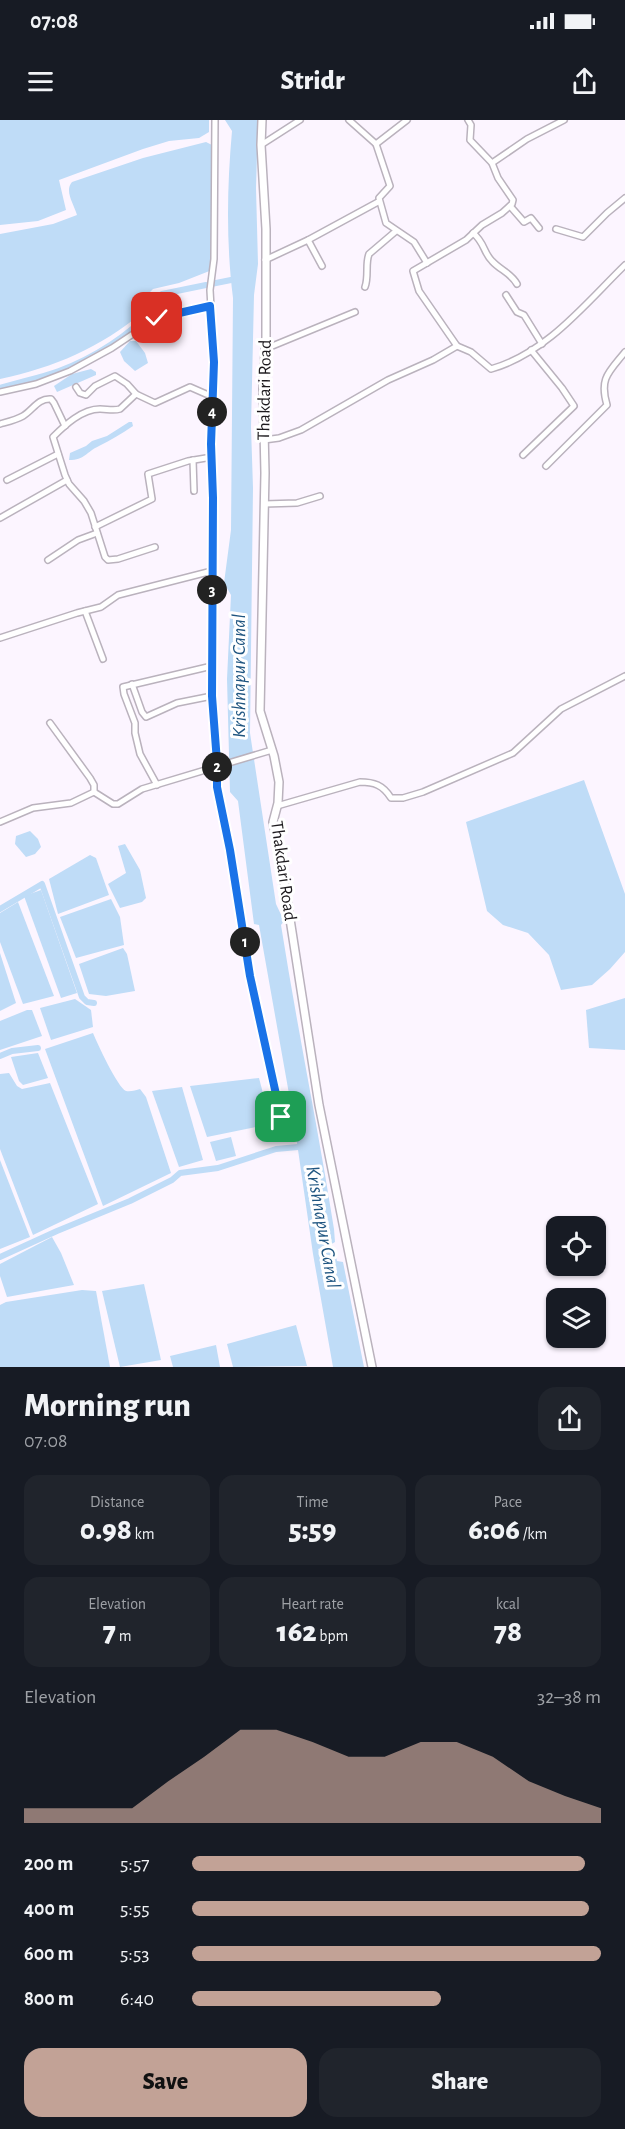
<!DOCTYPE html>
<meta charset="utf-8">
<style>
:root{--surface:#171b24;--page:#20242c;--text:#f1f3f6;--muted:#9ea1a6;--accent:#c2a296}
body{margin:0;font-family:"Alegreya Sans",sans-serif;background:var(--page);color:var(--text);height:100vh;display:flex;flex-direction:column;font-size:22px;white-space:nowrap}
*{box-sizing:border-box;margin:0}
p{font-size:20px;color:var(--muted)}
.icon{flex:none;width:33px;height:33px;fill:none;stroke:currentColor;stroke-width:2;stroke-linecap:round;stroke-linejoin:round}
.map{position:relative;height:1247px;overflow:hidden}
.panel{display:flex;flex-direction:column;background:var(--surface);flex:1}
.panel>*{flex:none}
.tools{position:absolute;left:546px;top:1096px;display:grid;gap:12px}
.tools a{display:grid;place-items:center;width:60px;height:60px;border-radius:12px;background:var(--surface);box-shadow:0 2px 4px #0004;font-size:30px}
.pin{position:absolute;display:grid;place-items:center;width:51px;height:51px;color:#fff;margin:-26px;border-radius:12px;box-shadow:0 3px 9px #0006}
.km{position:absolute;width:30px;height:30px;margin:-15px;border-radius:50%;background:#222;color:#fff;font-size:16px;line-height:30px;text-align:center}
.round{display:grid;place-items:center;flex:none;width:63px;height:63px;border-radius:18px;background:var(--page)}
.overview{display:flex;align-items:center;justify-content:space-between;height:102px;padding:0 24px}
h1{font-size:33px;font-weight:800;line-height:45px}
.figures{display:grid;grid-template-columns:repeat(3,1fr);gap:9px;height:102px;padding:6px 24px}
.figures div{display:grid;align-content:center;border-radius:15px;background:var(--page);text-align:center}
.figures b{font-size:30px;font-weight:800}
.figures small{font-size:16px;font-weight:400}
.figures p{font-size:16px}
.chart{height:168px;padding:12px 24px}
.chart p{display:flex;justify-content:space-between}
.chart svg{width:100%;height:108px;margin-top:6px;fill:var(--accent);opacity:.7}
.button{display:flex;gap:12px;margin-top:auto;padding:12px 24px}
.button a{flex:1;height:69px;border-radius:18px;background:var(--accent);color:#111;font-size:24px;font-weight:800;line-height:69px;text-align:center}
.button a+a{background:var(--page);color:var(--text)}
ul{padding:0 24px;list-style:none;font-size:20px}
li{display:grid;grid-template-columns:96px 72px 1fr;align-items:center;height:45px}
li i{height:15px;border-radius:8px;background:var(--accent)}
.status{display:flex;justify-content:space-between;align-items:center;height:42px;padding:0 30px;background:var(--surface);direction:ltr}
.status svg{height:16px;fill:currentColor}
header{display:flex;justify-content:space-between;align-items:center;height:78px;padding:0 24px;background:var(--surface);font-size:27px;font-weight:800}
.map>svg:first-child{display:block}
.water{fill:#bfdcf7}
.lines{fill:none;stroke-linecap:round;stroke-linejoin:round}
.canal{stroke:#bfdcf7;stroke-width:6}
.minor-casing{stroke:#bab2bd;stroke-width:8}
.tertiary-casing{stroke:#bab2bd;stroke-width:10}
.minor{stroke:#fff;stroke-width:5}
.tertiary{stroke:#fff;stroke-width:7}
.route-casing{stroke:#fff;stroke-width:12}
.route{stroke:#1a73e8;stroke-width:8}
.labels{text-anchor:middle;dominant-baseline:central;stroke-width:6;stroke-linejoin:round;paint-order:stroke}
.street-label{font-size:18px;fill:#1d1a1e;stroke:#fff}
.water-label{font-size:20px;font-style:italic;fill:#1f5580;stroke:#fff}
</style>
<div class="status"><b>07:08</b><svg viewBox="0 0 49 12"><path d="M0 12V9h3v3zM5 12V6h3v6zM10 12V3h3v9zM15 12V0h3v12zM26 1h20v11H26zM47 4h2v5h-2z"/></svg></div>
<header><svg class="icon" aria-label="menu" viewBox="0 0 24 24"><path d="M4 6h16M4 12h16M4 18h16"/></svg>Stridr<svg class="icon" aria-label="share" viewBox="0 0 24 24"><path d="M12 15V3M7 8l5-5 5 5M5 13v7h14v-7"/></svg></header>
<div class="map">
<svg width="625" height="1247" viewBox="0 0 625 1247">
<rect width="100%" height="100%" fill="#fcf5ff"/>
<g class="water">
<path d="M0 0H209V12L199 18 169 21 143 29 59 60 66 90 38 101 0 105Z"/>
<path d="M225 0H258L256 68 258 144 254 175 251 307 253 368 250 613 276 784 284 801 281 805C297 907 318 1007 334 1109L335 1122 327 1127 318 1129 322 1138 335 1132 337 1141 343 1142 364 1247H333L313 1134 294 1002 259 805 254 804 238 681 230 672 227 559 231 475 224 463 231 410 233 178C226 122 227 67 232 11Z"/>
<path d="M206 22 212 25V150L179 163 153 169 143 179V192C100 228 55 247 0 259V114L53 104 77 95C74 84 64 71 72 62L143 38Z"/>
<path d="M130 221H136L145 233 148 243 135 251 124 241 120 232Z"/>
<path d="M91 249 96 252V255L57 272 54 266 72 254Z"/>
<path d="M129 302H132L133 306C121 314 111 320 99 326 86 332 85 340 69 340L70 333 86 326 92 321 107 316Z"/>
<path d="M584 660 625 774V832L610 849 592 865 561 870 549 835 528 813 503 805 487 791 466 702Z"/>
<path d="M30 711 38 719 41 727 35 734 26 737 15 724 16 716Z"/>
<path d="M125 724 140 750 146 778 142 782 120 788 108 764 126 753 118 726Z"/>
<path d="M90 735 96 738 109 775 58 794 49 759Z"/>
<path d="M41 770 77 873 61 878 24 776Z"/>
<path d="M111 779 120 797 124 825 76 838 60 797Z"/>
<path d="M18 782 54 876 23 884 0 822V793Z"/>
<path d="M123 828 127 834 135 871 106 876 89 874 79 844Z"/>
<path d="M0 833 16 883 0 891Z"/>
<path d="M625 878V930L589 928 586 890Z"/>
<path d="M75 879 91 890 93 907 51 920 40 888Z"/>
<path d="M27 890H32L42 916 0 930V901Z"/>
<path d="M93 913C97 923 118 968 126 971 131 972 136 970 140 969L146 977 171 1053 103 1086 45 929Z"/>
<path d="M38 933 48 958 23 965 19 961 11 937Z"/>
<path d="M9 953 17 966 22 969 50 963 98 1084 33 1115 0 1029V954Z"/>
<path d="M259 958 271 1004 207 1017 190 966Z"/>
<path d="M182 967 203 1040 179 1047 152 971Z"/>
<path d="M231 1017 236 1036 216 1041 210 1022Z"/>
<path d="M0 1040 30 1117 0 1129Z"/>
<path d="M52 1117 61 1133 74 1165 7 1177 0 1156V1144Z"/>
<path d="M144 1164 161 1240 120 1247 102 1171Z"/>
<path d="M82 1170 96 1171 110 1247H0V1185L6 1182Z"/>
<path d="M296 1205 307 1246 233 1247 227 1224Z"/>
<path d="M216 1225 220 1247H173L170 1236Z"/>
</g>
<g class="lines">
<g class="canal">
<path d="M211 164 231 160"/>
<path d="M0 268C19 262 40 258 59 251 96 237 129 215 156 187V178L162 174 206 165"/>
<path d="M0 789 42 764 82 877 87 882 94 883"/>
<path d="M0 936 12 931 38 928"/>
<path d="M326 1121 330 1143"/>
<path d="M0 1137 57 1111 130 1081 172 1060 180 1053 218 1048 276 1029 298 1027"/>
</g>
<g class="minor-casing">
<g id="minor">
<path d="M215 0 214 139 210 170 214 242 211 324 213 378 212 576 217 642V667L230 730 250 856 281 997"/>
<path d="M349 0 376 24"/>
<path d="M407 0 376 24 390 66 379 78 386 103 414 122 427 143"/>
<path d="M468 0 471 5 470 20 492 43"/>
<path d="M261 25 300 0"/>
<path d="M510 86 524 102 531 98 539 108"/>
<path d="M556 109 583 117 607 93 625 78"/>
<path d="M473 113C485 123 483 132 492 141 500 150 511 153 517 164"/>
<path d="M308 120 322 146"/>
<path d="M265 140 308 120 378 82"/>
<path d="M365 167C369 156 365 144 369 134L396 111"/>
<path d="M506 175 517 192 524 195 542 224"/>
<path d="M457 226 471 232 491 249C547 233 585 184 625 145"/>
<path d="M265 229 355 192"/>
<path d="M76 267 80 273 86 275 95 266 115 256 127 264 136 274"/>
<path d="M0 272 36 264 70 251 112 228 157 198 210 186"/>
<path d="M0 304C7 302 16 300 23 296 33 290 38 278 51 279L54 283 65 306"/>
<path d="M264 320 279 318 301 310 388 260 433 240 457 226 419 171 413 151 466 120 482 105 502 93 512 84 513 80 498 58 492 43 527 19 564 0"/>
<path d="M523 335 574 286 562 268 531 230"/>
<path d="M193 340 194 371"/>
<path d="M546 346 607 285C599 258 609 252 625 232"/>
<path d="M7 360 58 334"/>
<path d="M264 384 297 383 320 376"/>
<path d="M0 398 67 360"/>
<path d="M95 407 152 379 148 354 188 341 212 337"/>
<path d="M155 427 118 439 108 440 105 437 91 393 84 381 69 364 65 355 53 317C65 305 82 289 100 289 107 289 113 291 120 289L136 274 155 283 190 267 206 274 214 275"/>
<path d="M48 440 78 420 97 413"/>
<path d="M85 491 103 539"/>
<path d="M0 518 77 493 101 487 118 475 212 451"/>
<path d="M132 564 142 592 146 597 177 583 212 576"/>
<path d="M50 603 90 658 94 665V672"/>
<path d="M157 665 140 634 135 613V603L124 574 123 567 212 546"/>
<path d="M277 686 360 662C374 662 383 665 391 678H403L423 672 513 633 561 589 625 556"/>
<path d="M0 702 33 688 71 683 94 672 113 684H118L142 669 272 630"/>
</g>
</g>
<g class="tertiary-casing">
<path id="tertiary" d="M262 0 261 25 266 109V217L263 267 265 353 260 591 274 636 279 662 278 683 273 702 285 767 319 985 372 1247"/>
</g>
<use href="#minor" class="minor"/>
<use href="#tertiary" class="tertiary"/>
</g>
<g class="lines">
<g class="route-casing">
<path id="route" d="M157 198 210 186 214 242 211 324 213 378 212 576 217 642V667L230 730 250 856 281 997"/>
</g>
<use href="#route" class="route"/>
</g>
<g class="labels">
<g class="street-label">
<text transform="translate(265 270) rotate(-89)">Thakdari Road</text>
<text transform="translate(283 751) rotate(82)">Thakdari Road</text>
</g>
<g class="water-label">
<text transform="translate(239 556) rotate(-90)">Krishnapur Canal</text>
<text transform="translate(323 1107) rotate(80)">Krishnapur Canal</text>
</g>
</g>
</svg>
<div class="tools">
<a><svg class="icon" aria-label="locate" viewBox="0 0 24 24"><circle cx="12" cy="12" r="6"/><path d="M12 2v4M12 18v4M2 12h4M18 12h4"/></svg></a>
<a><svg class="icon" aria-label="layers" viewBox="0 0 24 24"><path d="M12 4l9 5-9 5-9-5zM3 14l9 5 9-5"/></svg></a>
</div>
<div class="pin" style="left:281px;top:997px;background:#1e9e55"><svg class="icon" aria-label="arrive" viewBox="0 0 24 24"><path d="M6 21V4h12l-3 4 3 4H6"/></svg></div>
<div class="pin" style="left:157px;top:198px;background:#d93025"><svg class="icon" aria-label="check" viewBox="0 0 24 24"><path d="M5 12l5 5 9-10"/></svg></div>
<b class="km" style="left:245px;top:822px">1</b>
<b class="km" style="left:217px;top:647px">2</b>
<b class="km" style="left:212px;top:470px">3</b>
<b class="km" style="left:212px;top:292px">4</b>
</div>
<section class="panel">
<div class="overview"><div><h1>Morning run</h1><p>07:08</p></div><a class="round"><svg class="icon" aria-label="share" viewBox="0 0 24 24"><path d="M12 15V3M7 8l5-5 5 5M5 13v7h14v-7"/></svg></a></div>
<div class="figures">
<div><p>Distance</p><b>0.98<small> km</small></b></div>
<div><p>Time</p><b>5:59</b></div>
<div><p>Pace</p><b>6:06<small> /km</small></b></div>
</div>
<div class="figures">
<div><p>Elevation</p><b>7<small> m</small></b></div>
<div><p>Heart rate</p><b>162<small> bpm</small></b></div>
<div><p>kcal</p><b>78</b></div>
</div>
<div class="chart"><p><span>Elevation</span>32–38 m</p>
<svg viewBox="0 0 160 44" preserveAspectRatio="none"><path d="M0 44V38L10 38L20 38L30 38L40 27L50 17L60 6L70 6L80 11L90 17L100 17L110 11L120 11L130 17L140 27L150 33L160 38V44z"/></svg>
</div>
<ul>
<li><b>200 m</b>5:57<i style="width:96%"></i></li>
<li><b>400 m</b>5:55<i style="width:97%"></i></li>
<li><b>600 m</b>5:53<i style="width:100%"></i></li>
<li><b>800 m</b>6:40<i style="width:61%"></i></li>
</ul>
<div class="button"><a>Save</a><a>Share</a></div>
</section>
